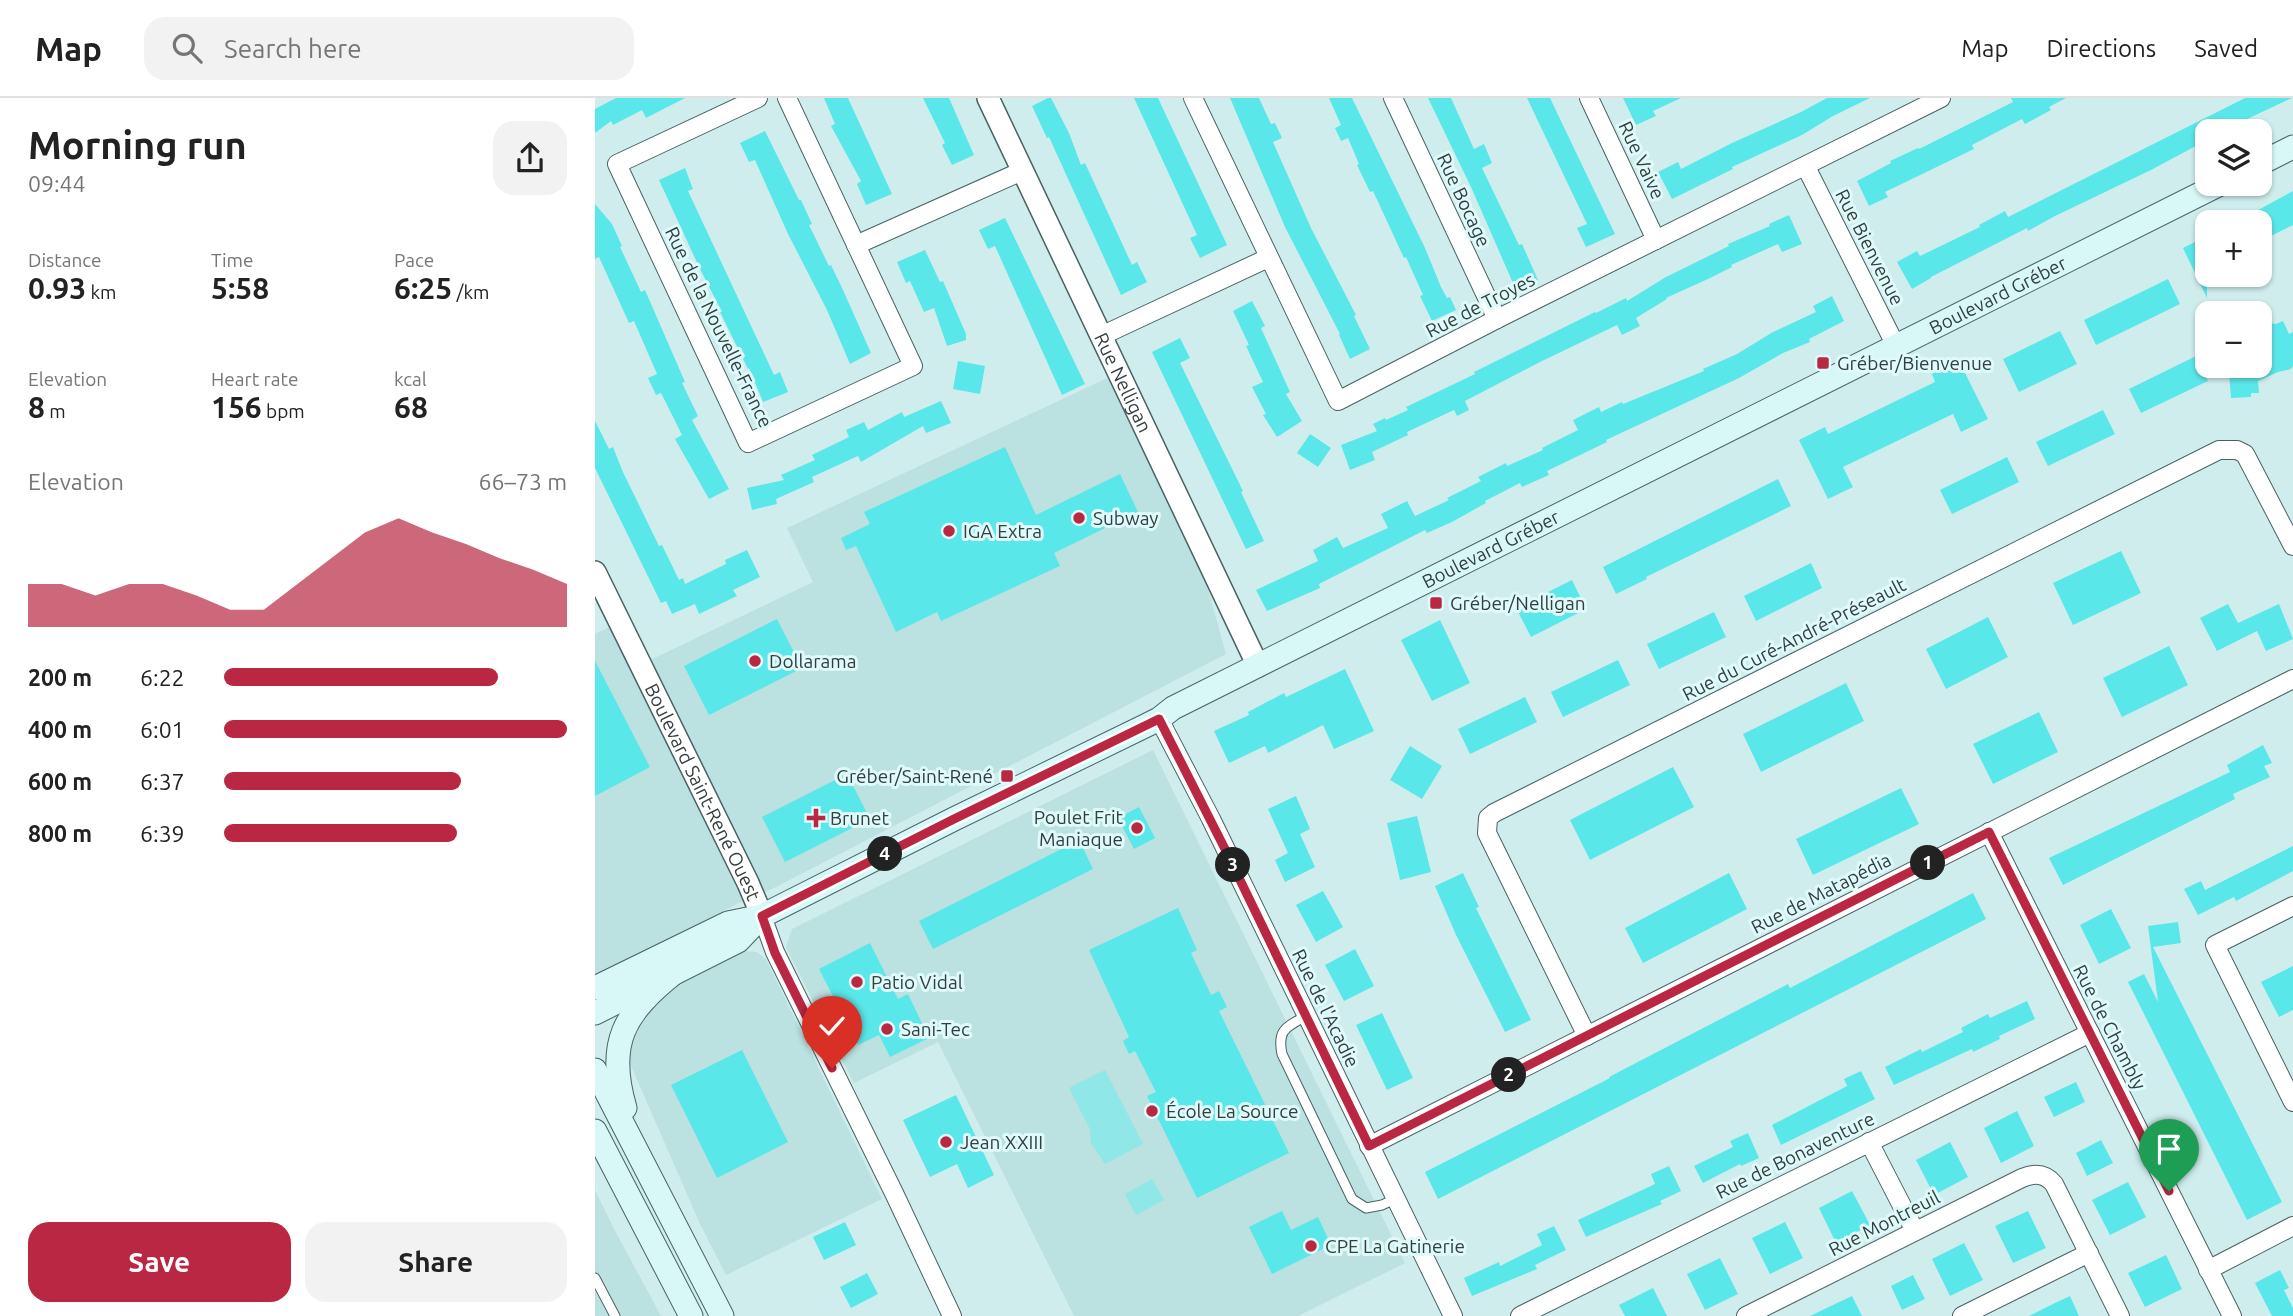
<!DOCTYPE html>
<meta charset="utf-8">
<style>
:root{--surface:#fff;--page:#f2f2f2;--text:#222;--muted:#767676;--line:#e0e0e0;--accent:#b92742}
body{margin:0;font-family:Ubuntu,sans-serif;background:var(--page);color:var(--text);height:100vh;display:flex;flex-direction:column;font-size:26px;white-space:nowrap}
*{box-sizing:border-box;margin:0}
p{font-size:23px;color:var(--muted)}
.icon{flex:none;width:38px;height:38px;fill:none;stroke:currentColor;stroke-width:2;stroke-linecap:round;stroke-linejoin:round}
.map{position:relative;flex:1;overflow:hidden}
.side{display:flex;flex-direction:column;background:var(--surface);width:595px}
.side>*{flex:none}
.fabs{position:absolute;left:1600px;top:21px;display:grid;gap:14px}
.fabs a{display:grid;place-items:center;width:77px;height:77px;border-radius:14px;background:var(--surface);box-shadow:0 2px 5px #0004;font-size:35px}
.pin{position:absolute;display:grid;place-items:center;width:60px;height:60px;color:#fff;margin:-72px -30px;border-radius:50% 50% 50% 0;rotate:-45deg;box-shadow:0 0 7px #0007}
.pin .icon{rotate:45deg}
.km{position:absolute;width:35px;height:35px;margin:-18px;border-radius:50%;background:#222;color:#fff;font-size:19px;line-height:35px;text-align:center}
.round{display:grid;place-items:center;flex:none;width:74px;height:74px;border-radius:21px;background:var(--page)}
.overview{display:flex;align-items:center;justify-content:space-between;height:119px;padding:0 28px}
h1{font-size:38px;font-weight:700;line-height:52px}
.figures{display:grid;grid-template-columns:repeat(3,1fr);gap:10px;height:119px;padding:7px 28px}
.figures div{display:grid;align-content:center}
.figures b{font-size:30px;font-weight:700}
.figures small{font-size:19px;font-weight:400}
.figures p{font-size:19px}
.chart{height:196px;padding:14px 28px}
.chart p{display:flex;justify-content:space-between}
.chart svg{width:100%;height:126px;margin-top:7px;fill:var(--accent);opacity:.7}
.cta{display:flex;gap:14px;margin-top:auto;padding:14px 28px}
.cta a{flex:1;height:80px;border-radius:21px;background:var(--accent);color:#fff;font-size:28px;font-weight:700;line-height:80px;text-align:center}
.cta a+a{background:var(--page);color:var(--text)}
ul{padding:0 28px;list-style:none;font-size:23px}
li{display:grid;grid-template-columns:112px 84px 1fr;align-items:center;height:52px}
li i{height:18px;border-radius:9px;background:var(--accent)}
header{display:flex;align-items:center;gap:42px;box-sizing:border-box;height:98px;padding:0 35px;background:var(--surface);border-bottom:2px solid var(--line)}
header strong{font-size:33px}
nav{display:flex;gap:38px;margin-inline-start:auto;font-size:24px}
.search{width:490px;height:63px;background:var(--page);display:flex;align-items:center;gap:18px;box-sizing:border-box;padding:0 24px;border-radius:21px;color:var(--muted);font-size:26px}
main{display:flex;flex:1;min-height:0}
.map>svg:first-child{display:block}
.built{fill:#bbe1e1}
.green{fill:#90e7e7}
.building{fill:#5ae7e9}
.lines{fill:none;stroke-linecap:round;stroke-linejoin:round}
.service-casing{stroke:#496262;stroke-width:11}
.minor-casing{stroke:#496262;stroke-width:20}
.tertiary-casing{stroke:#496262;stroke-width:24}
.secondary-casing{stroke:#496262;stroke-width:25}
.service{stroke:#fff;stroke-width:9}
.minor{stroke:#fff;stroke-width:18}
.tertiary{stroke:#fff;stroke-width:21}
.secondary{stroke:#d8f8f8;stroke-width:23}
.route-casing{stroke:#fff;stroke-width:14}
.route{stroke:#b92742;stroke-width:9}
.poi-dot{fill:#b92742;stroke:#defafa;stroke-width:2.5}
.labels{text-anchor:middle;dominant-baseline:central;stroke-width:6;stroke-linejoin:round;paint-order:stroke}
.street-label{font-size:19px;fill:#333f3f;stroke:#defafa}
.poi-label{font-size:19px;fill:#333f3f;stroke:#defafa;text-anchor:start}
</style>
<header>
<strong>Map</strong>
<div class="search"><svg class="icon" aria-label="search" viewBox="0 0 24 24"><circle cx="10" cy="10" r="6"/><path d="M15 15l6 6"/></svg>Search here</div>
<nav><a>Map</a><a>Directions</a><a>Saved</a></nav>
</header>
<main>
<section class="side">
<div class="overview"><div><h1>Morning run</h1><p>09:44</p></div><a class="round"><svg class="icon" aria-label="share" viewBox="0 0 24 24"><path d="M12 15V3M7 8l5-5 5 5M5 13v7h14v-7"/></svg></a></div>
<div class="figures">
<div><p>Distance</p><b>0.93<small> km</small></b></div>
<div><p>Time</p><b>5:58</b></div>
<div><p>Pace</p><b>6:25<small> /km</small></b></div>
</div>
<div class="figures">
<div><p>Elevation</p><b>8<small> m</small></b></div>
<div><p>Heart rate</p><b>156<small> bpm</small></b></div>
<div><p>kcal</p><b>68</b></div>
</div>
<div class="chart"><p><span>Elevation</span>66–73 m</p>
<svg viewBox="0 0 160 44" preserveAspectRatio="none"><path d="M0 44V29L10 29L20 33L30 29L40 29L50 33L60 38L70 38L80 29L90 20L100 11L110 6L120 11L130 15L140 20L150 24L160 29V44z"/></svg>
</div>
<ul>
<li><b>200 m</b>6:22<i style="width:80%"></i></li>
<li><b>400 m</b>6:01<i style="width:100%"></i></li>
<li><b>600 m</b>6:37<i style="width:69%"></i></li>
<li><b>800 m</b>6:39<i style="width:68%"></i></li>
</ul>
<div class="cta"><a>Save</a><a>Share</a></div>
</section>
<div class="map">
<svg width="1698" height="1218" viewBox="0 0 1698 1218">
<rect width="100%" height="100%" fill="#d0eded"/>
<g class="built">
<path d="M523 275 595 427 631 556 179 790 144 805 0 879V536L25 524 47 566 218 484 192 430Z"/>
<path d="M558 652 810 1165 703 1218H479L343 944 259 985 191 849 197 831Z"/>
<path d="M145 853 162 854 171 861 287 1101 131 1177 105 1126 30 954 38 928 63 894Z"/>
<path d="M0 1092 19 1131 66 1218H0Z"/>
</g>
<g class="green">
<path d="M510 972 548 1046 510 1066 496 1045 495 1031 474 990Z"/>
<path d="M557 1081 569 1102 541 1117 530 1096Z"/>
</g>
<g class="building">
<path d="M21 0H90L51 20 47 12 18 27 16 23 0 35V11Z"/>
<path d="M229 0H253L297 96 271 107 262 86 266 83 236 28 240 26Z"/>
<path d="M328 0H354L379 57 357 67 347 47 350 45Z"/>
<path d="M453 0H456L474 35 486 67 490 65 537 167 542 164 552 184 526 197 454 39 452 40 437 8Z"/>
<path d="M539 0H563L632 147 605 160 595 140 602 137Z"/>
<path d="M635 0H664L676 26 680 25 687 40 678 44 716 130 761 217 759 218 775 251 755 261 744 237 745 236 690 129Z"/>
<path d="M734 0H757L830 150 846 189 852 200 855 199 861 212 837 223 825 198 828 197 811 159 809 160 778 93 775 94 762 67 764 66 753 40 746 43 740 30 746 27Z"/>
<path d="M833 0H856L879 51 889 46 897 65 887 70 924 147 927 146 943 182 921 192 876 89Z"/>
<path d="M932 0H955L1020 136 991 149 982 130 992 126Z"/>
<path d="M1028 0H1086L1058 13 1061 18 1041 27Z"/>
<path d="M1232 0H1275L1238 18 1207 37 1137 69 1138 71 1077 101 1063 74 1083 64 1086 71 1137 45 1206 14Z"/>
<path d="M1416 0H1471L1454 9 1456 12 1430 26 1427 21 1377 47 1379 51 1290 94 1293 99 1274 108 1262 83 1296 65 1295 63 1323 50 1324 51 1418 4Z"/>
<path d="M1650 0H1697L1650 22 1651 24 1632 33H1612V42L1556 72 1460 118 1433 133 1432 130 1336 179V180L1317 191 1302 164 1322 153 1325 158 1385 129 1384 127 1410 113 1413 119Z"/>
<path d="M170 33 204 102H206L217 126 214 127 234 168 236 167 248 192 276 255 255 266 232 212 193 136 160 62 154 64 145 45Z"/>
<path d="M90 70 98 91 93 93 179 277 185 274 193 294 168 304 154 270 153 271 125 214H127L105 171 64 82Z"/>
<path d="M1698 93V127L1664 144V124H1641Z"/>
<path d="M0 106 17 126 27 148 25 149 46 194 50 192 90 284 87 285 103 318 97 322 134 391 114 401 80 341 87 337 66 295 61 297 53 280 62 276 39 223 34 225 4 159 0 161Z"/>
<path d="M1194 117 1207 146 1187 154 1183 146 1136 167 1137 169 1113 181 1071 200 1072 201 1041 220 1045 228 1027 237 1022 227 945 264 870 303 874 312 862 318 859 312 812 334 813 337 777 354 780 362 755 372 746 347 782 333 778 326 790 320 791 322 813 312 811 309 880 276 879 274 1000 214 1001 215 1031 200 1032 203 1071 179 1134 148 1133 146 1175 128 1174 126Z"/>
<path d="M410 120 490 286 467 297 400 148 393 151 384 132Z"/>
<path d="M1612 138V200L1588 150Z"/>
<path d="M330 152 345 184 348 183 371 236V242L352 248 339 210 329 214 315 183 311 185 302 164Z"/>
<path d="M1573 181 1585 206 1501 247 1489 222Z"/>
<path d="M1237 198 1249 223 1214 241 1215 244 1188 255 1144 280 1011 342 1012 344 952 373 954 377 927 389 925 385 890 403 891 405 857 424 832 435 830 432 724 486 725 490 672 513 661 492 723 463 718 452 742 439 748 450 793 430 786 416 812 403 820 418 854 402 852 400 886 383 883 379 911 365 912 368 948 352 947 350 983 332 978 322 1004 309 1006 314 1027 304 1028 306 1109 273 1108 271 1142 256 1178 234 1221 214 1218 208Z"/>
<path d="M657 203 670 228 666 230 695 294 691 296 707 323 682 339 668 317 671 316 657 289 668 284 651 248 654 247 638 213Z"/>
<path d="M1688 223 1694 236 1698 234V268L1696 271 1683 274 1663 283 1664 295H1656V299L1636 300 1634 274H1637V268H1664V233L1674 225 1681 226Z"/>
<path d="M1465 233 1482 266 1424 294 1408 261Z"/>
<path d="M585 240 595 260 585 265 648 393 646 394 669 443 651 451 557 254Z"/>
<path d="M1601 258 1613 283 1546 315 1534 291Z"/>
<path d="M363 263 390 268 385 296 358 291Z"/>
<path d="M1364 263 1393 321 1366 334 1358 316 1248 369 1258 389 1233 401 1204 342 1230 329 1233 336 1340 284 1337 276Z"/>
<path d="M346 303 356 325 331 335 328 328 266 364 263 358 217 379 219 384 181 401 182 406 157 412 152 390 189 382 186 377 220 362 217 357 254 339 251 332 269 324 273 332 307 314 309 319Z"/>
<path d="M1508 312 1520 336 1453 368 1441 344Z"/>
<path d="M0 323 14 351 18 349 27 372 64 448 67 447 84 482 88 480 90 486 131 466 130 462 152 452 165 479 138 492 142 498 104 516 100 506 77 516 71 503 66 505 0 370Z"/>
<path d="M715 336 736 350 723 369 702 355Z"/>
<path d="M410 349 441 417 525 376 543 414 459 455 465 468 346 523 342 514 301 534 261 448 251 452 246 440 275 426 269 414Z"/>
<path d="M1412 359 1424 384 1357 416 1345 392Z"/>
<path d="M1183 381 1196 408 1051 479 1052 481 1021 496 1008 469Z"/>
<path d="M1526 453 1546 495 1478 527 1458 485Z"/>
<path d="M1216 465 1227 490 1161 523 1149 498Z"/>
<path d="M977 482 991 511 936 539 921 510Z"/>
<path d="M1633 506 1643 525 1684 506 1698 541 1671 553 1662 533 1622 553 1605 520Z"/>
<path d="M1119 514 1131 539 1064 571 1052 546Z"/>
<path d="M1393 519 1413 559 1351 591 1331 551Z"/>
<path d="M182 521 207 570 114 617 89 568Z"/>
<path d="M845 522 875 585 837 603 806 542Z"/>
<path d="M1574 548 1593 587 1527 619 1508 580Z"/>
<path d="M1023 562 1035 587 968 619 956 594Z"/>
<path d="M0 563 55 669 0 698Z"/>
<path d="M750 571 779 633 739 651 728 627 673 655 670 648 634 665 619 633 654 617 653 614 689 595 691 599Z"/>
<path d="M1251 585 1269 623 1166 674 1148 636Z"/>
<path d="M930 599 942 624 875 656 863 631Z"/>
<path d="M1444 614 1463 654 1398 686 1378 646Z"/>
<path d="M1668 647 1677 665 1669 668 1675 679 1638 696 1640 701 1468 787 1454 760 1635 674 1632 667Z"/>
<path d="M815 648 847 668 827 701 795 682Z"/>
<path d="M1078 669 1099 709 995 762 975 722Z"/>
<path d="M252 676 275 721 190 764 167 719Z"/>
<path d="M1306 690 1324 726 1218 777 1201 741Z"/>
<path d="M701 698 715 731 705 736 720 769 690 784 680 762 693 755 673 711Z"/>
<path d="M544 709 560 740 539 751 523 720Z"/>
<path d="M822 718 836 774 805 782 792 725Z"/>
<path d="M484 742 498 771 338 851 324 823Z"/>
<path d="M1698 748V773L1641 803 1639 799 1603 817 1589 791 1606 783 1610 792Z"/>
<path d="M868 775 884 809 881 810 936 922 910 934 861 837 840 788Z"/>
<path d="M1134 775 1152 811 1048 865 1030 830Z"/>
<path d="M728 793 748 829 721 844 701 807Z"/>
<path d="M1378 795 1391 821 843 1101 830 1074 1015 980 1014 979 1193 886 1195 890Z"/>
<path d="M583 810 602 852 596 855 616 897 624 893 632 909 624 913 694 1055 602 1100 552 998 561 994 540 953 534 956 528 943 534 939 494 852Z"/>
<path d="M1516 811 1536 850 1504 866 1485 827Z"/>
<path d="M1583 824 1586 845 1558 849 1687 1104 1652 1122 1533 884 1549 876 1563 904 1553 828Z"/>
<path d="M275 845 303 901 313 896 334 940 295 959 284 937 263 947 224 871Z"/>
<path d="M760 851 779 888 749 903 730 867Z"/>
<path d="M1698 868V912L1684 919 1666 884Z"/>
<path d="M1432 903 1440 921 1404 938 1405 941 1378 954 1377 951 1299 987 1290 969 1326 951 1327 954 1368 934 1366 930 1393 916 1395 920Z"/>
<path d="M787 915 818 980 792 992 761 927Z"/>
<path d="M147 952 193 1044 122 1080 76 987Z"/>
<path d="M1266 973 1280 1001 1186 1047 1177 1027 1252 988 1249 981Z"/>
<path d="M1481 984 1490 1004 1459 1019 1449 999Z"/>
<path d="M361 997 399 1077 373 1090 362 1066 335 1079 308 1022Z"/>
<path d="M1422 1013 1439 1048 1406 1065 1389 1030Z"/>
<path d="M1153 1035 1164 1060 1146 1068 1145 1066 1108 1085 1099 1068 1138 1049 1135 1043Z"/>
<path d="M1506 1042 1518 1065 1492 1078 1481 1055Z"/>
<path d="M1355 1044 1373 1079 1339 1097 1321 1062Z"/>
<path d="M1074 1068 1086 1093 1065 1103 1067 1106 991 1139 983 1122 1060 1086 1056 1076Z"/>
<path d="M1533 1084 1551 1119 1515 1137 1497 1102Z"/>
<path d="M1257 1093 1275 1127 1241 1145 1224 1110Z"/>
<path d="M687 1113 696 1132 723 1119 736 1147 677 1176 654 1129Z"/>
<path d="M1433 1113 1451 1150 1418 1165 1400 1128Z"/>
<path d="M250 1124 261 1147 229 1162 218 1139Z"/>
<path d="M1190 1124 1208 1160 1175 1176 1157 1140Z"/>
<path d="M959 1128 971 1152 940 1167 942 1171 877 1198 869 1180 904 1164 905 1168 947 1147 942 1136Z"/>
<path d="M1369 1145 1388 1182 1355 1198 1337 1161Z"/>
<path d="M1571 1157 1587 1191 1550 1209 1533 1175Z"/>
<path d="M1125 1160 1143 1196 1110 1212 1092 1176Z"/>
<path d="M1685 1172 1694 1190 1689 1192 1698 1210V1218H1677L1660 1185Z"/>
<path d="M272 1175 283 1196 256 1210 245 1189Z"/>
<path d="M1318 1177 1330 1201 1307 1212 1296 1188Z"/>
<path d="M1058 1190 1072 1218H1030L1024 1207Z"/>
<path d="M1257 1198 1267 1218H1215L1242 1205Z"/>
<path d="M1475 1198 1484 1218H1434L1458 1206Z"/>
</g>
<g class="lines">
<g class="service-casing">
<g id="service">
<path d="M711 918C691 929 682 932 687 956L757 1101 771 1110 787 1107 800 1101"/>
<path d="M0 1180 20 1218"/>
</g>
</g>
<g class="minor-casing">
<g id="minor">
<path d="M163 0 22 66 153 345 318 268 192 0"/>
<path d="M598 0 743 303 902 221 1346 0"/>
<path d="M798 0 902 221"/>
<path d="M994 0 1061 142"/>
<path d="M1211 69 1301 248"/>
<path d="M261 147 427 73"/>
<path d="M506 238 673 160"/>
<path d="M564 621 616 721 858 1218"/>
<path d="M1394 734 1637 1218"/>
<path d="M1698 808 1620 847 1698 1004"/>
<path d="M167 818 180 854 299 1095 357 1218"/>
<path d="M992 938 892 735 893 720 899 715 1624 352H1642L1650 356 1698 448"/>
<path d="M1274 1044 1320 1133"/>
<path d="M774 1048 1698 581"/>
<path d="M1613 1172 1698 1128"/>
<path d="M925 1218 1495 935"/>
<path d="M1151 1218 1427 1080C1439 1075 1450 1075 1459 1086L1525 1218"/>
<path d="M1367 1218 1494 1155"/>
</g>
</g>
<g class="tertiary-casing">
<g id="tertiary">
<path id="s1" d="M393 0 663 568"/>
<path id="s2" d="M0 474 153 785 167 818"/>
</g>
</g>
<g class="secondary-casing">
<g id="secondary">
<path d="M1664 66 1698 49"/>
<path id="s3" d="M0 890 133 825 167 818 359 721 550 628 564 621 578 610 1625 86"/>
<path d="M0 915 143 843 167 818"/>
<path d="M0 972 127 1218"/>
<path d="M30 1010C11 945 29 915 79 875"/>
<path d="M0 1033 96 1218"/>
</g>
</g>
<use href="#service" class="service"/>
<use href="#minor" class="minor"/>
<use href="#tertiary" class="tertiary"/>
<use href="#secondary" class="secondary"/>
</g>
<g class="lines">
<g class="route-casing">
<path id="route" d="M237 970 180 855 167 818 359 721 564 621 630 751 774 1048 1394 734 1574 1093"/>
</g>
<use href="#route" class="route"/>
</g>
<g class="poi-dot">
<rect x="1221" y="258" width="14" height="14" rx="3.5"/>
<circle cx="484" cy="420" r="7"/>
<circle cx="354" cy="433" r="7"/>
<rect x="834" y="498" width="14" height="14" rx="3.5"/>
<circle cx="160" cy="563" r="7"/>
<rect x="405" y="671" width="14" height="14" rx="3.5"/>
<path d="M217.5 709.5h7v7h7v7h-7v7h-7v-7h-7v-7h7z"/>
<circle cx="542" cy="730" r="7"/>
<circle cx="262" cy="884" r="7"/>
<circle cx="292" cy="931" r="7"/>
<circle cx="557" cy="1013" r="7"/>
<circle cx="351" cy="1044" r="7"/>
<circle cx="716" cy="1148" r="7"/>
</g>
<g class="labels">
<g class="street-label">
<text transform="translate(1047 62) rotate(65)">Rue Vaive</text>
<text transform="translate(869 102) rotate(65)">Rue Bocage</text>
<text transform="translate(1275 149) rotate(63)">Rue Bienvenue</text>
<text stroke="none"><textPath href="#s3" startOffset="1566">Boulevard Gréber</textPath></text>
<text transform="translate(885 207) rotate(-27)">Rue de Troyes</text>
<text transform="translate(124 229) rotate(64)">Rue de la Nouvelle-France</text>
<text stroke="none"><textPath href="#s1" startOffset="315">Rue Nelligan</textPath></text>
<text stroke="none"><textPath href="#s3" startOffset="999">Boulevard Gréber</textPath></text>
<text transform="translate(1199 541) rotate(-27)">Rue du Curé-André-Préseault</text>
<text stroke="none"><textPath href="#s2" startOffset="245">Boulevard Saint-René Ouest</textPath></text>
<text transform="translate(1226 795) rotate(-27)">Rue de Matapédia</text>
<text transform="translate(731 910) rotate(64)">Rue de l'Acadie</text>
<text transform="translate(1515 929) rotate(63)">Rue de Chambly</text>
<text transform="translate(1200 1057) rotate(-26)">Rue de Bonaventure</text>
<text transform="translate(1289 1125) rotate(-27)">Rue Montreuil</text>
</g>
<g class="poi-label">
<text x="1242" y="265">Gréber/Bienvenue</text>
<text x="498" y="420">Subway</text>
<text x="368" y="433">IGA Extra</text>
<text x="855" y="505">Gréber/Nelligan</text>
<text x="174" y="563">Dollarama</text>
<text x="398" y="678" text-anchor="end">Gréber/Saint-René</text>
<text x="528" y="719" text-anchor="end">Poulet Frit<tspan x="528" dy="22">Maniaque</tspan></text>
<text x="235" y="720">Brunet</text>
<text x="276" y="884">Patio Vidal</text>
<text x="306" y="931">Sani-Tec</text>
<text x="571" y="1013">École La Source</text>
<text x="365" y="1044">Jean XXIII</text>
<text x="730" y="1148">CPE La Gatinerie</text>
</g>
</g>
</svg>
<div class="fabs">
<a><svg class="icon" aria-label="layers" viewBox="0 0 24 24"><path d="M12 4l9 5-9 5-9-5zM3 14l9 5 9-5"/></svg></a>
<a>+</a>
<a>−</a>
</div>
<div class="pin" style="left:1574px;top:1093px;background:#1e9e55"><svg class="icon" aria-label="arrive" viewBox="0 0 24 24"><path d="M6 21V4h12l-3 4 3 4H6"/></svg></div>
<div class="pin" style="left:237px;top:970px;background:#d93025"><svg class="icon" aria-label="check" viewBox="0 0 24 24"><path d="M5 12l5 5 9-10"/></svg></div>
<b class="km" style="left:1333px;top:765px">1</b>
<b class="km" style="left:914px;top:977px">2</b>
<b class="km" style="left:638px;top:767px">3</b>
<b class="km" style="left:290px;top:756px">4</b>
</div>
</main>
